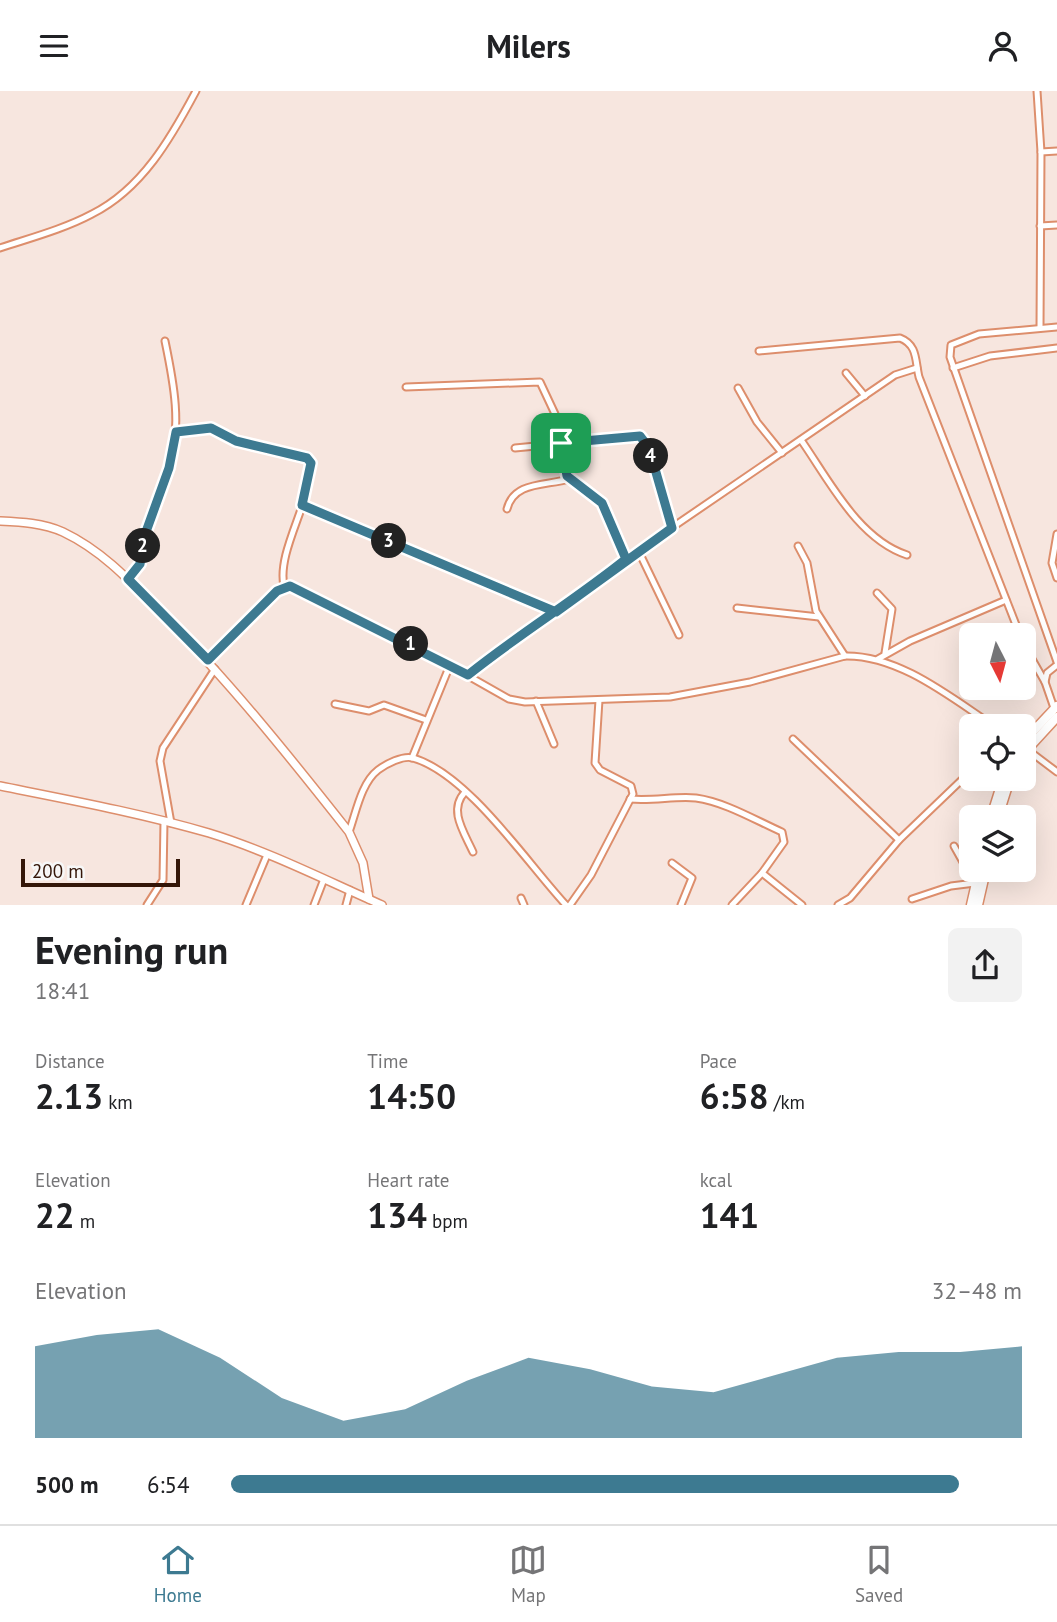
<!DOCTYPE html>
<meta charset="utf-8">
<style>
:root{--surface:#fff;--page:#f2f2f2;--text:#202124;--muted:#757577;--line:#e0e0e0;--accent:#3d7a91}
body{margin:0;font-family:"PT Sans",sans-serif;background:var(--page);color:var(--text);height:100vh;display:flex;flex-direction:column;font-size:26px;white-space:nowrap}
*{box-sizing:border-box;margin:0}
p{font-size:23px;color:var(--muted)}
.icon{flex:none;width:38px;height:38px;fill:none;stroke:currentColor;stroke-width:2;stroke-linecap:round;stroke-linejoin:round}
.map{position:relative;height:814px;overflow:hidden}
.panel{display:flex;flex-direction:column;background:var(--surface);flex:1}
.panel>*{flex:none}
.needle{width:46px;rotate:174deg}
.buttons{position:absolute;left:959px;top:532px;display:grid;gap:14px}
.buttons a{display:grid;place-items:center;width:77px;height:77px;border-radius:10px;background:var(--surface);box-shadow:0 7px 28px #0002;font-size:35px}
.scale{position:absolute;left:21px;bottom:18px;width:159px;box-sizing:border-box;padding-left:7px;border:4px solid #341608;border-top:0;font-size:19px;line-height:24px;white-space:nowrap;color:#341608;-webkit-text-stroke:5px #f7f7f7;paint-order:stroke}
.pin{position:absolute;display:grid;place-items:center;width:60px;height:60px;color:#fff;margin:-30px;border-radius:14px;box-shadow:0 4px 10px #0006}
.km{position:absolute;width:35px;height:35px;margin:-18px;border-radius:50%;background:#222;color:#fff;font-size:19px;line-height:35px;text-align:center}
.round{display:grid;place-items:center;flex:none;width:74px;height:74px;border-radius:10px;background:var(--page)}
.head{display:flex;align-items:center;justify-content:space-between;height:119px;padding:0 35px}
h1{font-size:38px;font-weight:700;line-height:52px}
.figures{display:grid;grid-template-columns:repeat(3,1fr);gap:10px;height:119px;padding:7px 35px}
.figures div{display:grid;align-content:center}
.figures b{font-size:35px;font-weight:700}
.figures small{font-size:19px;font-weight:400}
.figures p{font-size:19px}
.chart{height:196px;padding:14px 35px}
.chart p{display:flex;justify-content:space-between}
.chart svg{width:100%;height:126px;margin-top:7px;fill:var(--accent);opacity:.7}
ul{padding:0 35px;list-style:none;font-size:23px}
li{display:grid;grid-template-columns:112px 84px 1fr;align-items:center;height:52px}
li i{height:18px;border-radius:9px;background:var(--accent)}
header{display:flex;justify-content:space-between;align-items:center;height:91px;padding:0 35px;background:var(--surface);font-size:32px;font-weight:700}
.tab-bar{display:flex;justify-content:space-around;align-items:center;height:98px;border-top:2px solid var(--line);background:var(--surface);font-size:19px;color:var(--muted)}
.tab-bar a{display:grid;justify-items:center;gap:4px}
.tab-bar .on{color:var(--accent)}
.map>svg:first-child{display:block}
.lines{fill:none;stroke-linecap:round;stroke-linejoin:round}
.street-casing{stroke:#dd8e6c;stroke-width:9}
.secondary-casing{stroke:#dd8e6c;stroke-width:10}
.primary-casing{stroke:#dd8e6c;stroke-width:11}
.street{stroke:#fff;stroke-width:5}
.secondary{stroke:#fff;stroke-width:7}
.primary{stroke:#fff;stroke-width:8}
.route-casing{stroke:#fff;stroke-width:14}
.route{stroke:#3d7a91;stroke-width:9}
</style>
<header><svg class="icon" aria-label="menu" viewBox="0 0 24 24"><path d="M4 6h16M4 12h16M4 18h16"/></svg>Milers<svg class="icon" aria-label="person" viewBox="0 0 24 24"><circle cx="12" cy="8" r="4"/><path d="M4 21q1-7 8-7t8 7"/></svg></header>
<div class="map">
<svg width="1057" height="814" viewBox="0 0 1057 814">
<rect width="100%" height="100%" fill="#f7e6df"/>
<g class="lines">
<g class="street-casing">
<g id="street">
<path d="M1037 0 1041 61 1040 237"/>
<path d="M1041 61 1057 60"/>
<path d="M1040 135 1057 134"/>
<path d="M0 157C30 147 64 138 92 123 142 98 171 47 196 0"/>
<path d="M1057 236 979 243 951 254 950 266 1057 571"/>
<path d="M759 260 900 247C918 254 915 270 919 286L1020 544"/>
<path d="M953 277 990 265 1057 257"/>
<path d="M846 282 865 305"/>
<path d="M406 296 540 291 555 323 567 385 602 412 626 468"/>
<path d="M738 297 757 331 782 362"/>
<path d="M176 341 211 336 236 350 309 369C317 403 276 458 284 495"/>
<path d="M801 349C829 389 858 448 907 464"/>
<path d="M515 357 640 345 649 357 672 437"/>
<path d="M302 414 557 521"/>
<path d="M507 418C514 390 546 395 569 388"/>
<path d="M1057 443 1052 472 1057 487"/>
<path d="M798 455 807 472 816 520 845 565"/>
<path d="M639 461 679 544"/>
<path d="M128 488C143 473 141 459 146 439 152 418 163 399 169 378 182 335 174 293 165 250"/>
<path d="M877 502 892 518 885 562"/>
<path d="M737 517 819 526"/>
<path d="M1024 554 1045 591 1054 617"/>
<path d="M878 568 910 550 1006 509"/>
<path d="M208 569 277 500 290 495 419 557 509 608 525 611 670 606 750 591 845 565C899 564 950 606 994 635"/>
<path d="M468 584 501 557 576 508 626 468 895 284 917 277"/>
<path d="M1045 591 1047 582 1057 574"/>
<path d="M536 610 554 653"/>
<path d="M335 613 369 620 384 614 426 629"/>
<path d="M793 648 899 749"/>
<path d="M1024 656 1057 681"/>
<path d="M412 667 450 574"/>
<path d="M465 701C448 719 464 741 473 761"/>
<path d="M630 708C654 710 675 705 696 707 725 711 755 729 782 741L784 751 762 782 732 814"/>
<path d="M171 732 160 670 163 657 215 578"/>
<path d="M349 741C356 722 361 692 378 679 386 673 403 664 413 667 468 683 527 772 566 814"/>
<path d="M954 755 968 780 977 787"/>
<path d="M672 772 692 787 681 814"/>
<path d="M762 782 802 814"/>
<path d="M521 807 524 814"/>
<path d="M912 808 951 795 975 792"/>
<path d="M147 814 163 789 164 730"/>
<path d="M246 814 267 764"/>
<path d="M314 814 324 788"/>
<path d="M346 814 350 799"/>
<path d="M570 814 591 784 633 703 631 695 600 679 595 672 599 609"/>
<path d="M838 814 850 807 899 749 971 680"/>
</g>
</g>
<g class="secondary-casing">
<g id="secondary">
<path d="M0 430C21 431 43 432 63 441 103 460 131 491 161 522 229 590 289 665 349 741L363 772 369 808"/>
<path d="M0 695C70 709 140 722 209 742 268 760 325 789 382 814"/>
</g>
</g>
<g class="primary-casing">
<g id="primary">
<path d="M1024 650 1057 615"/>
<path d="M1024 662 1057 626"/>
<path d="M991 726 1003 688"/>
<path d="M998 726 1010 688"/>
<path d="M971 814 979 779"/>
<path d="M978 814 986 779"/>
</g>
</g>
<use href="#street" class="street"/>
<use href="#secondary" class="secondary"/>
<use href="#primary" class="primary"/>
</g>
<g class="lines">
<g class="route-casing">
<path id="route" d="M561 352 567 385 602 412 626 468C575 509 519 543 468 584L290 495 277 500 208 569 128 488 140 473 147 438 169 377 176 341 211 337 236 350 307 367 311 372 302 414 556 521 672 437 649 357 640 345 561 352"/>
</g>
<use href="#route" class="route"/>
</g>
</svg>
<div class="buttons">
<a><svg class="needle" viewBox="-14 -14 28 28"><path d="M0-13l5 13h-10z" fill="#e53935"/><path d="M0 13l5-13h-10z" fill="#757577"/></svg></a>
<a><svg class="icon" aria-label="locate" viewBox="0 0 24 24"><circle cx="12" cy="12" r="6"/><path d="M12 2v4M12 18v4M2 12h4M18 12h4"/></svg></a>
<a><svg class="icon" aria-label="layers" viewBox="0 0 24 24"><path d="M12 4l9 5-9 5-9-5zM3 14l9 5 9-5"/></svg></a>
</div>
<div class="scale">200 m</div>
<div class="pin" style="left:561px;top:352px;background:#1e9e55"><svg class="icon" aria-label="arrive" viewBox="0 0 24 24"><path d="M6 21V4h12l-3 4 3 4H6"/></svg></div>
<b class="km" style="left:411px;top:553px">1</b>
<b class="km" style="left:143px;top:455px">2</b>
<b class="km" style="left:389px;top:450px">3</b>
<b class="km" style="left:651px;top:365px">4</b>
</div>
<section class="panel">
<div class="head"><div><h1>Evening run</h1><p>18:41</p></div><a class="round"><svg class="icon" aria-label="share" viewBox="0 0 24 24"><path d="M12 15V3M7 8l5-5 5 5M5 13v7h14v-7"/></svg></a></div>
<div class="figures">
<div><p>Distance</p><b>2.13<small> km</small></b></div>
<div><p>Time</p><b>14:50</b></div>
<div><p>Pace</p><b>6:58<small> /km</small></b></div>
</div>
<div class="figures">
<div><p>Elevation</p><b>22<small> m</small></b></div>
<div><p>Heart rate</p><b>134<small> bpm</small></b></div>
<div><p>kcal</p><b>141</b></div>
</div>
<div class="chart"><p><span>Elevation</span>32–48 m</p>
<svg viewBox="0 0 160 44" preserveAspectRatio="none"><path d="M0 44V12L10 8L20 6L30 16L40 30L50 38L60 34L70 24L80 16L90 20L100 26L110 28L120 22L130 16L140 14L150 14L160 12V44z"/></svg>
</div>
<ul>
<li><b>500 m</b>6:54<i style="width:92%"></i></li>
</ul>
</section>
<nav class="tab-bar">
<a class="on"><svg class="icon" aria-label="home" viewBox="0 0 24 24"><path d="M3 11l9-7 9 7M6 9v11h12V9"/></svg>Home</a>
<a><svg class="icon" aria-label="map" viewBox="0 0 24 24"><path d="M3 6l6-2 6 2 6-2v14l-6 2-6-2-6 2zM9 4v14M15 6v14"/></svg>Map</a>
<a><svg class="icon" aria-label="saved" viewBox="0 0 24 24"><path d="M7 4h10v16l-5-4-5 4z"/></svg>Saved</a>
</nav>
